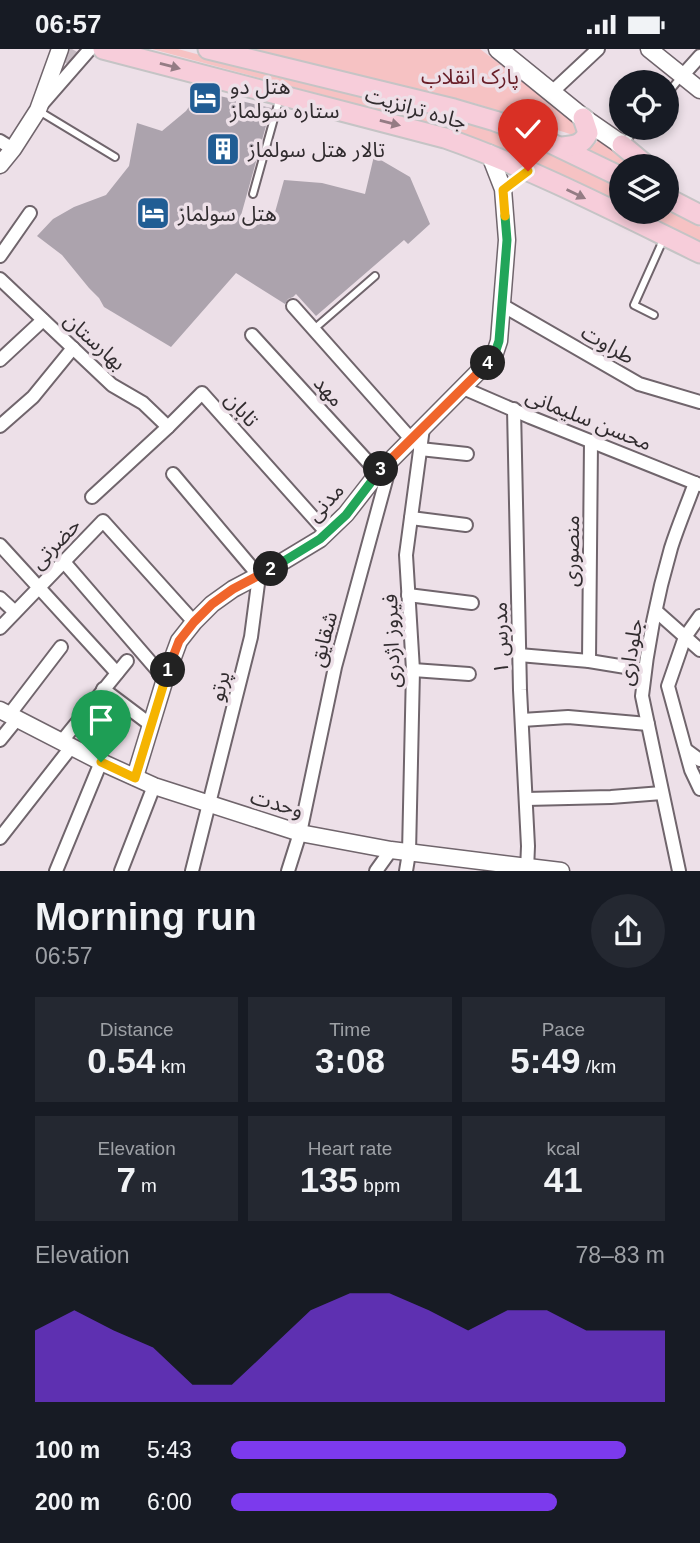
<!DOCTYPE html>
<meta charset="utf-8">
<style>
:root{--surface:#171b24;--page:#242831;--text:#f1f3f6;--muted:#9ea1a6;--accent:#7c3aed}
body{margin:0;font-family:Arial,"Noto Sans Arabic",sans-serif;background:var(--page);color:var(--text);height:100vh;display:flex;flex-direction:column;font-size:26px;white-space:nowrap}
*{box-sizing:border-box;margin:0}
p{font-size:23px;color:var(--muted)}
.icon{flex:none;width:38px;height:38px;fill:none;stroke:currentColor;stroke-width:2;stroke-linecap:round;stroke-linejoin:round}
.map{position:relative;height:822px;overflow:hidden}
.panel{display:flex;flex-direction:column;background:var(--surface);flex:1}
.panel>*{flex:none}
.controls{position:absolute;left:609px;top:21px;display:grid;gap:14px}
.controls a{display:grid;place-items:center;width:70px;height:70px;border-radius:50%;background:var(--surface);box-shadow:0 4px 10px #0003;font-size:35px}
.pin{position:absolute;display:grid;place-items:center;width:60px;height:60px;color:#fff;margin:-72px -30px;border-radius:50% 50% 50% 0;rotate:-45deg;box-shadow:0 0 7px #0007}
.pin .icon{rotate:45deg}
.km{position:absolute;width:35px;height:35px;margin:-18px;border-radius:50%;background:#222;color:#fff;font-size:19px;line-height:35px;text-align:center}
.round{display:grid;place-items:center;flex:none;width:74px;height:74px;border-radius:37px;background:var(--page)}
.head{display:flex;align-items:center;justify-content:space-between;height:119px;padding:0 35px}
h1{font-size:38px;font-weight:800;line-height:52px}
.figures{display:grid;grid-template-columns:repeat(3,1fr);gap:10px;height:119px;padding:7px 35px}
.figures div{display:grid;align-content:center;border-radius:0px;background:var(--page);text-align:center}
.figures b{font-size:35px;font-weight:800}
.figures small{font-size:19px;font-weight:400}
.figures p{font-size:19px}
.chart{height:196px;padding:14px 35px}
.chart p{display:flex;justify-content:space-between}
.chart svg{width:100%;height:126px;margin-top:7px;fill:var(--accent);opacity:.7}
ul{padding:0 35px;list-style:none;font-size:23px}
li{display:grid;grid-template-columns:112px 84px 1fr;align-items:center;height:52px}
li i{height:18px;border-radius:9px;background:var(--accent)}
.status{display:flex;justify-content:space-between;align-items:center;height:49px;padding:0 35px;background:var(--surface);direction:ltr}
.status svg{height:19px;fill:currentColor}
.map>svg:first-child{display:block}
.green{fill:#f6c2c3}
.building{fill:#aca3ad}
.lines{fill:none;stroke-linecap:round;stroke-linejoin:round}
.tertiary-tunnel{stroke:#c7bcc3;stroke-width:16;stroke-dasharray:16 8;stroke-linecap:butt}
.service-casing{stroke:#70656c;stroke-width:10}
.minor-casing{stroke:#70656c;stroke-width:16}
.tertiary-casing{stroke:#70656c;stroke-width:19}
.secondary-casing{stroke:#70656c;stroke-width:21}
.primary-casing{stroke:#c5c4c5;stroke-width:23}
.service{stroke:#fff;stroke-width:6}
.minor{stroke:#fff;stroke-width:12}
.tertiary{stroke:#fff;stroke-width:16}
.secondary{stroke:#fff;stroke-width:18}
.primary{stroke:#f7cdda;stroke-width:19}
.oneway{fill:#947c84}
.split-1-casing{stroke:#fff;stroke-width:14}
.split-2-casing{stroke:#fff;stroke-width:14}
.split-3-casing{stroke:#fff;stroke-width:14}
.split-4-casing{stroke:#fff;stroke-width:14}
.split-5-casing{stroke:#fff;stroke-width:14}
.split-6-casing{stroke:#fff;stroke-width:14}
.split-1{stroke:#f5b400;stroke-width:9}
.split-2{stroke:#f0652b;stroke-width:9}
.split-3{stroke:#22a559;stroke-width:9}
.split-4{stroke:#f0652b;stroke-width:9}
.split-5{stroke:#22a559;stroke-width:9}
.split-6{stroke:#f5b400;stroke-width:9}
.labels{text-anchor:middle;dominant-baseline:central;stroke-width:7;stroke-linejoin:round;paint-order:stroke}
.park-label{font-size:21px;fill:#681e28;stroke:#ede0e8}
.poi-label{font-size:21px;fill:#312c2f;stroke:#ede0e8;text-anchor:start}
.street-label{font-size:21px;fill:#312c2f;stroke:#ede0e8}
</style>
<div class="status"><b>06:57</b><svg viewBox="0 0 49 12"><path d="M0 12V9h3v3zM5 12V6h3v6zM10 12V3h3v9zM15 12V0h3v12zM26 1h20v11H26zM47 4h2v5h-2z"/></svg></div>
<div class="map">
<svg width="700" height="822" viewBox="0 0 700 822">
<rect width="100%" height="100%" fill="#ede0e8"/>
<g class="green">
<path d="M152 0H178L237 16 446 66 440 74 441 80 405 68Z"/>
<path d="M254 0H480L578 74V86H573L477 55Z"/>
<path d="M457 68C514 88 568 113 621 139V155L529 112 458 82 451 77 453 70Z"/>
<path d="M599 84 631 117 621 118 582 101C591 98 601 94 599 84Z"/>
<path d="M667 161 700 178V194L636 163H667Z"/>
</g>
<path class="building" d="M194 41 271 59 240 170 272 174 284 131 322 134 365 145 374 107 410 128 430 175 408 195 404 191 316 267 296 245 293 248 288 250 285 255 236 224 171 298 104 258 99 249 89 239 62 206 37 187 53 170 74 158 106 146 129 117 137 74 162 82 186 62 191 55Z"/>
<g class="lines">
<path class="tertiary-tunnel" d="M52 34 72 0"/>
<g class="service-casing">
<g id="service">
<path d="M667 45 681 28"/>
<path d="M39 62 115 108"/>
<path d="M625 93 637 79"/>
<path d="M253 145 280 48"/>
<path d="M654 266 634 256 664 189"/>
<path d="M314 280 375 227"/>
</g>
</g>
<g class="minor-casing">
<g id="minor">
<path d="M682 27 700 7"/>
<path d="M552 43 598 0"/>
<path d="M42 55 90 0"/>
<path d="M0 92 13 100"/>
<path d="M0 207 30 164"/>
<path d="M0 230 112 336 143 354 168 378"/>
<path d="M502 256 639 335 700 353"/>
<path d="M293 257 411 390"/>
<path d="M252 286 378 424"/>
<path d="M0 311 43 271"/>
<path d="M463 339 530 368 700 436"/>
<path d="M514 360 520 641 528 797 527 822"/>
<path d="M0 377 33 348 73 299"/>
<path d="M420 400 467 405"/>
<path d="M173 425 259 527 251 588 192 822"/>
<path d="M92 448 168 378 202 344 327 484"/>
<path d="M411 469 466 476"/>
<path d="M0 496 117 624"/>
<path d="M64 513 165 630"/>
<path d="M408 546 472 554"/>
<path d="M0 549 15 563"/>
<path d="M656 562 700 601"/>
<path d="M700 567 685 588 668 637 691 721 700 740"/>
<path d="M0 579 103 472 194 573"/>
<path d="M519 606 589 612 644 621"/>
<path d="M589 612 591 392"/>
<path d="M413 621 469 625"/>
<path d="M103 640 151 676"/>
<path d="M9 666 61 598"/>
<path d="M522 671 568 668 648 675"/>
<path d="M0 691 17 670"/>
<path d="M62 692 127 612"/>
<path d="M686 701 700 711"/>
<path d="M526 750 611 748 662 744"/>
<path d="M0 789 72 697"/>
<path d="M56 822 101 713"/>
<path d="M121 822 154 737"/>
<path d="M288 822 300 784 335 618 392 409"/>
<path d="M376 822 391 801"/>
<path d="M406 822 409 804 413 621 406 506 423 379"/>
<path d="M679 822 642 647C647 598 657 547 671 499 678 477 687 456 695 434"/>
</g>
</g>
<g class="tertiary-casing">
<g id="tertiary">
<path d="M649 0 700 41"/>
<path d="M0 116 13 100 38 61 60 0"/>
<path d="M0 661 101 713 154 737 300 784 391 801 561 822"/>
<path d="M135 728 165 630 179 592 194 573 212 555 233 540 267 522 320 490 346 465 378 424 494 307 499 292 507 191 503 140 489 104"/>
</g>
</g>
<g class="secondary-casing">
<path id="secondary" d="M498 0 583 69 622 96"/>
</g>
<g class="primary-casing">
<g id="primary">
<path d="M103 0 445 89C533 120 616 163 700 204"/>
<path d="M208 0 454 60 495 72 540 89 621 128"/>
<path d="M622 96 647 117"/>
<path d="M560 98C573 97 582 97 588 84L583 69"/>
<path d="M667 149 700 166"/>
</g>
</g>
<use href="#service" class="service"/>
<use href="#minor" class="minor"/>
<use href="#tertiary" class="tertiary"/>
<use href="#secondary" class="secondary"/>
<use href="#primary" class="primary"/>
</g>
<defs><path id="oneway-solid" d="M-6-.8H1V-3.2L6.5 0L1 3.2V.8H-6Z" transform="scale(1.75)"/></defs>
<g class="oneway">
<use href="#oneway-solid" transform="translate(170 17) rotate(15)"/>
<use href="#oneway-solid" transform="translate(390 74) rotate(14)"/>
<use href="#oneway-solid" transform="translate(576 145) rotate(26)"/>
</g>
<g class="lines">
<g class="split-1-casing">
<path id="split-1" d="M101 713 135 729 168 621"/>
</g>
<g class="split-2-casing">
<path id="split-2" d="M168 621 179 592 194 573 212 555 233 540 271 520"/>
</g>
<g class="split-3-casing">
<path id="split-3" d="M271 520 320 490 346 466 381 420"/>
</g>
<g class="split-4-casing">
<path id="split-4" d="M381 420 488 314"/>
</g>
<g class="split-5-casing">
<path id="split-5" d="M488 314 494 307 499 292 507 191 505 167"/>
</g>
<g class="split-6-casing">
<path id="split-6" d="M505 167 503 141 528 122"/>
</g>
<use href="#split-1" class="split-1"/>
<use href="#split-2" class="split-2"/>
<use href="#split-3" class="split-3"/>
<use href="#split-4" class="split-4"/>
<use href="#split-5" class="split-5"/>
<use href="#split-6" class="split-6"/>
</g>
<defs>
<g id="hotel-square" transform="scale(1.75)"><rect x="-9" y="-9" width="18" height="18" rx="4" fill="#215d94" stroke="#ede0e8"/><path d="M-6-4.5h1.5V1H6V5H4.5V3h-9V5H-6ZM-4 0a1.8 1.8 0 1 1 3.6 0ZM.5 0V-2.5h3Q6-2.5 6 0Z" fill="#fff"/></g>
<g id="building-square" transform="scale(1.75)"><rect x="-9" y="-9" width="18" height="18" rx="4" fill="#215d94" stroke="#ede0e8"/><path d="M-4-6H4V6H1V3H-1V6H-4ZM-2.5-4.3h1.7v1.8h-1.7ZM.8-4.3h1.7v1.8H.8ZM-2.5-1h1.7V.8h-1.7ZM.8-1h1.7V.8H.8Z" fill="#fff"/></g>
</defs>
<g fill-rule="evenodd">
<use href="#hotel-square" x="205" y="49"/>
<use href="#building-square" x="223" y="100"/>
<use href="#hotel-square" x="153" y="164"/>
</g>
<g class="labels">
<g class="park-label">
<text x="470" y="27">پارک انقلاب</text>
</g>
<g class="poi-label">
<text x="230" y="37">هتل دو<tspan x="230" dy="24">ستاره سولماز</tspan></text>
<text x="248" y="100">تالار هتل سولماز</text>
<text x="178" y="164">هتل سولماز</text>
</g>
<g class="street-label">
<text transform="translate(416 59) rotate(16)">جاده ترانزیت</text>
<text transform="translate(95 292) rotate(42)">بهارستان</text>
<text transform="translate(608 295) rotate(30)">طراوت</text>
<text transform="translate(329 342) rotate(48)">مهد</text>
<text transform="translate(242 360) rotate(48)">تابان</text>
<text transform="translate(589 370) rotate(22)">محسن سلیمانی</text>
<text transform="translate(325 453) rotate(-47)">مدنی</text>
<text transform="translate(55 494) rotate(-46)">حضرتی</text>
<text transform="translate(571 502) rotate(-89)">منصوری</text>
<text transform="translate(500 589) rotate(-91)">مدرس ۱</text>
<text transform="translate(323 590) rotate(-75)">شقایق</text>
<text transform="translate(391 592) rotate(-92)">فیروز اژدری</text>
<text transform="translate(630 603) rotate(-81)">جلوداری</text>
<text transform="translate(219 637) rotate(-76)">پرتو</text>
<text transform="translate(277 754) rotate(16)">وحدت</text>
</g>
</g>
</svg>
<div class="controls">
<a><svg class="icon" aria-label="locate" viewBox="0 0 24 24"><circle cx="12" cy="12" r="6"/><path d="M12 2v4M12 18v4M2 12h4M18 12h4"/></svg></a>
<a><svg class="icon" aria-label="layers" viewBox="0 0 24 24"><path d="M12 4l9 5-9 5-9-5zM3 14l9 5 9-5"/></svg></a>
</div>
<div class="pin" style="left:101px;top:713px;background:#1e9e55"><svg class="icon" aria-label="arrive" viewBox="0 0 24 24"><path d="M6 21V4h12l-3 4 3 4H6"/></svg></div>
<div class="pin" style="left:528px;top:122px;background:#d93025"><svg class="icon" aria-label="check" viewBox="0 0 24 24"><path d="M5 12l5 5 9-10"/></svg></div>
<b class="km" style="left:168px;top:621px">1</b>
<b class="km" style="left:271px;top:520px">2</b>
<b class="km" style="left:381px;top:420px">3</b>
<b class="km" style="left:488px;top:314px">4</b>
</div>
<section class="panel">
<div class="head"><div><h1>Morning run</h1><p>06:57</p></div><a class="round"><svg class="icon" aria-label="share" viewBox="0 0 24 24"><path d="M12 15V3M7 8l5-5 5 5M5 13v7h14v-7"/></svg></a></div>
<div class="figures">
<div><p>Distance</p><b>0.54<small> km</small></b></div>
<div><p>Time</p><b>3:08</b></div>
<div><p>Pace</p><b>5:49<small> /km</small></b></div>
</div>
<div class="figures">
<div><p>Elevation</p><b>7<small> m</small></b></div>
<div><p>Heart rate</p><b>135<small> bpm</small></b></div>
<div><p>kcal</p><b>41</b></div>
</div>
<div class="chart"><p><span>Elevation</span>78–83 m</p>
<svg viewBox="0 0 160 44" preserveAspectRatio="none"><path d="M0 44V19L10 12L20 19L30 25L40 38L50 38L60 25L70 12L80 6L90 6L100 12L110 19L120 12L130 12L140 19L150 19L160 19V44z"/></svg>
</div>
<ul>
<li><b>100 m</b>5:43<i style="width:91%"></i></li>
<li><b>200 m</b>6:00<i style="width:75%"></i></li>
</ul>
</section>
